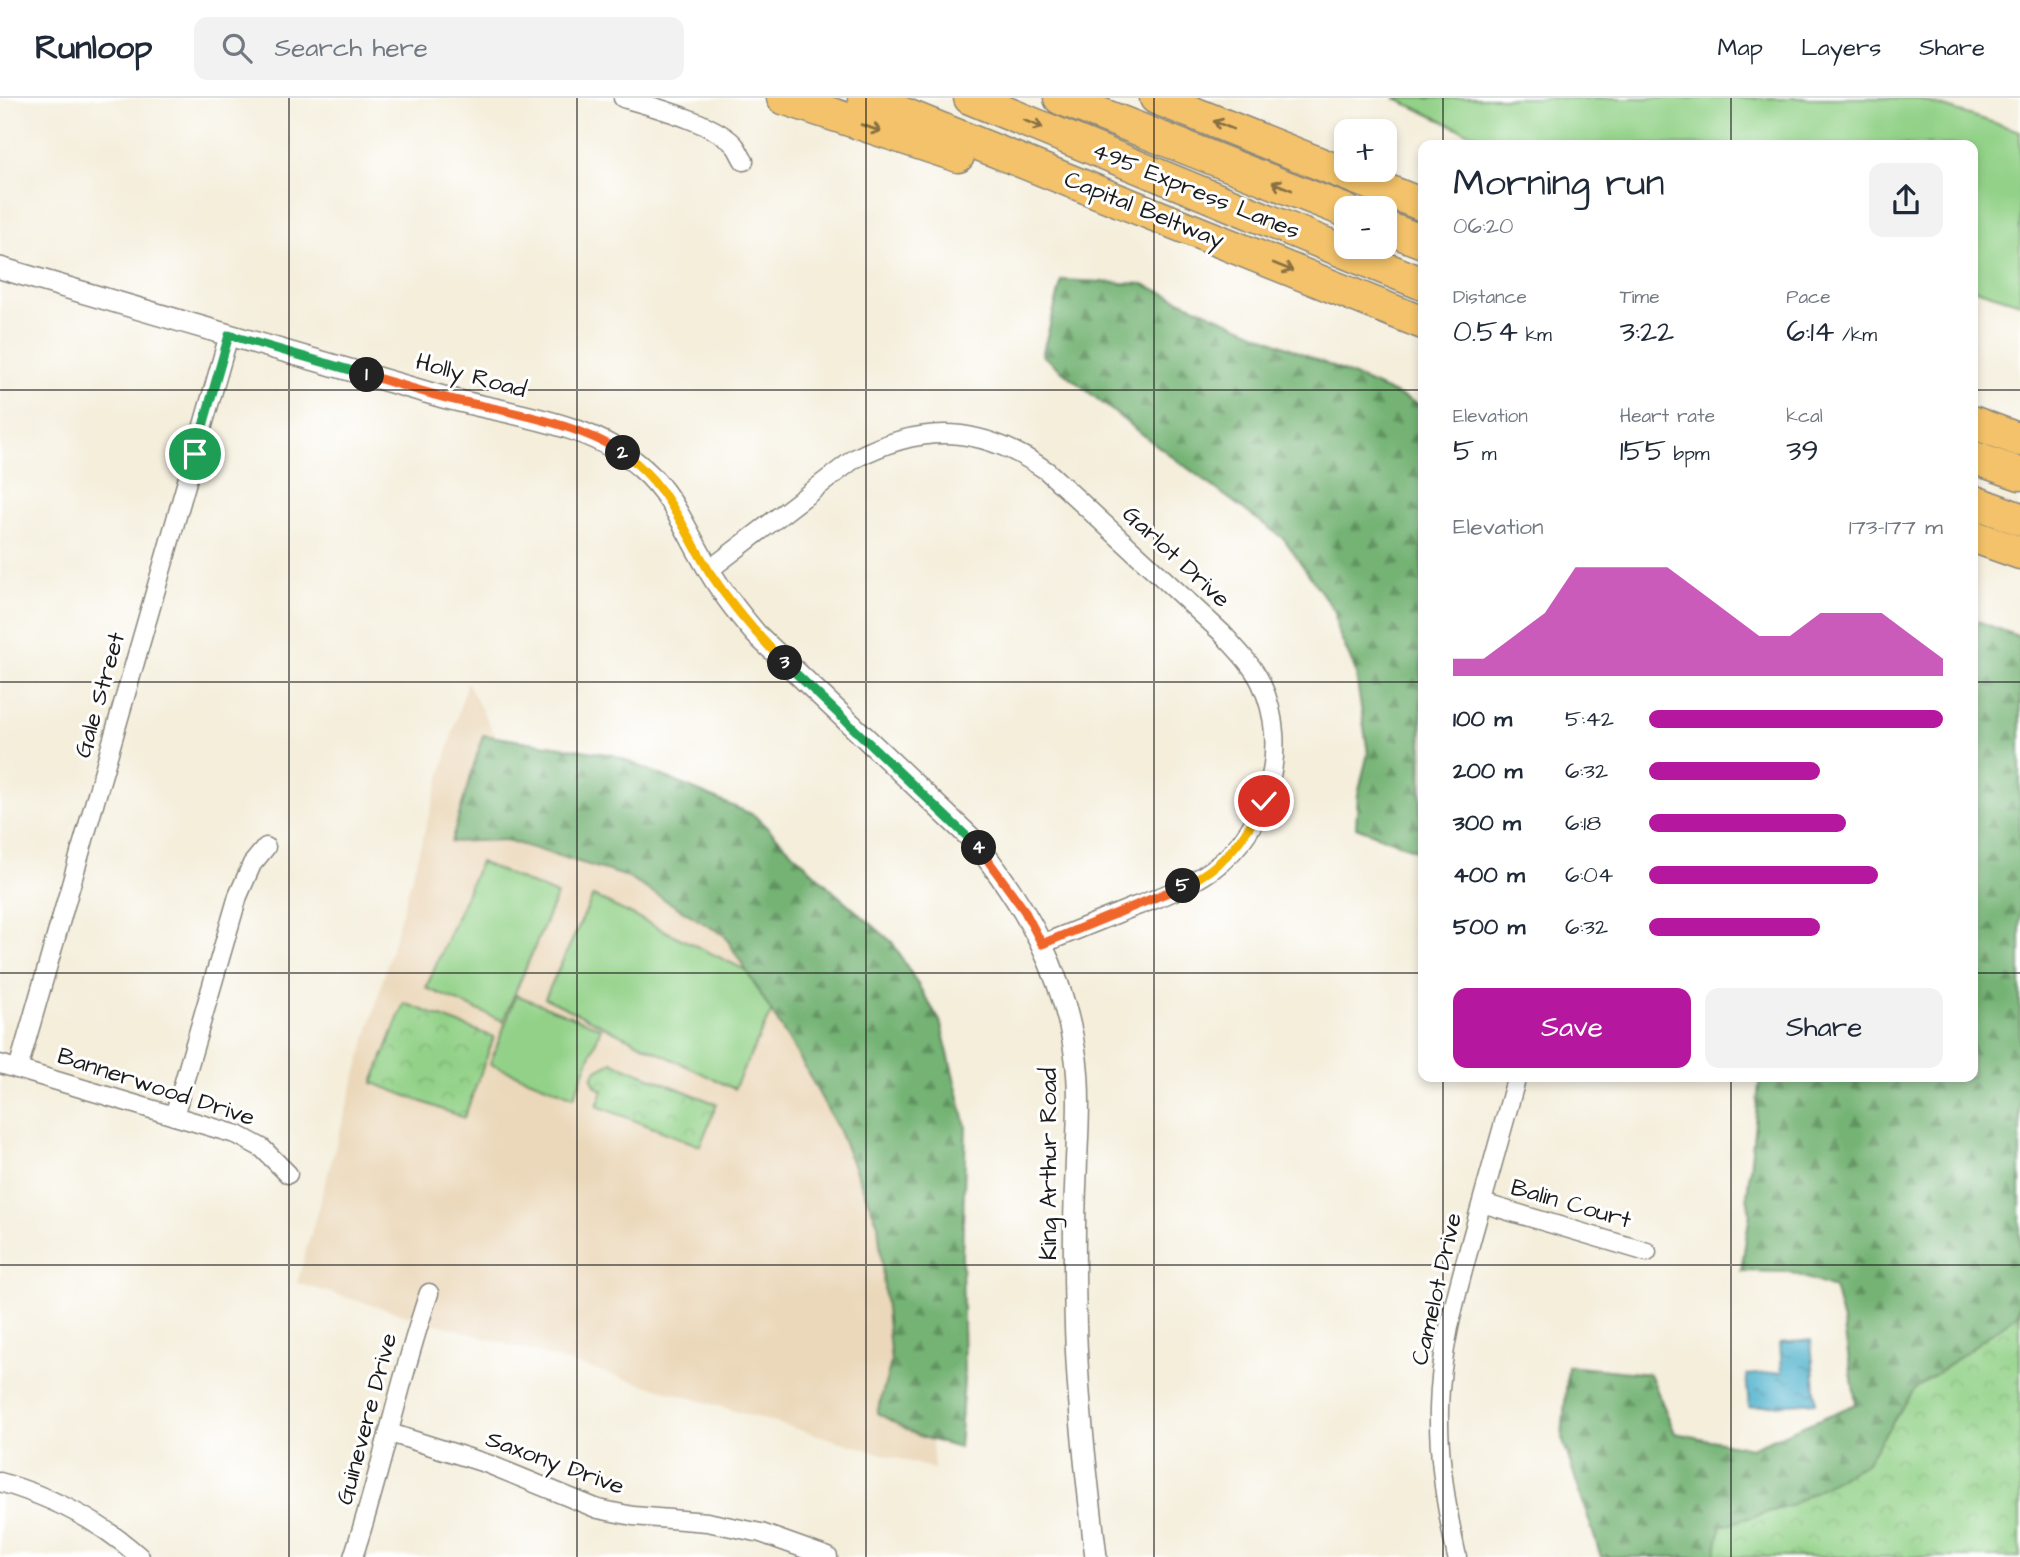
<!DOCTYPE html>
<meta charset="utf-8">
<style>
:root{--surface:#fff;--page:#f2f2f3;--text:#1f2937;--muted:#747a83;--line:#e0e1e3;--accent:#b5179e}
body{margin:0;font-family:"Architects Daughter",sans-serif;background:var(--page);color:var(--text);height:100vh;display:flex;flex-direction:column;font-size:26px;white-space:nowrap}
*{box-sizing:border-box;margin:0}
p{font-size:23px;color:var(--muted)}
.icon{flex:none;width:38px;height:38px;fill:none;stroke:currentColor;stroke-width:2;stroke-linecap:round;stroke-linejoin:round}
.map{position:relative;flex:1;overflow:hidden}
.side{position:absolute;left:1418px;top:42px;width:560px;height:942px;display:flex;flex-direction:column;background:var(--surface);border-radius:14px;box-shadow:0 4px 10px #0003}
.side>*{flex:none}
.tools{position:absolute;left:1334px;top:21px;display:grid;gap:14px}
.tools a{display:grid;place-items:center;width:63px;height:63px;border-radius:14px;background:var(--surface);box-shadow:0 4px 10px #0003;font-size:35px}
.pin{position:absolute;display:grid;place-items:center;width:60px;height:60px;color:#fff;margin:-30px;border:4px solid #fff;border-radius:50%;box-shadow:0 2px 7px #0007}
.km{position:absolute;width:35px;height:35px;margin:-18px;border-radius:50%;background:#222;color:#fff;font-size:19px;line-height:35px;text-align:center}
.round{display:grid;place-items:center;flex:none;width:74px;height:74px;border-radius:14px;background:var(--page)}
.summary{display:flex;align-items:center;justify-content:space-between;height:119px;padding:0 35px}
h1{font-size:38px;font-weight:600;line-height:52px}
.stats{display:grid;grid-template-columns:repeat(3,1fr);gap:10px;height:119px;padding:7px 35px}
.stats div{display:grid;align-content:center}
.stats b{font-size:30px;font-weight:600}
.stats small{font-size:19px;font-weight:400}
.stats p{font-size:19px}
.chart{height:196px;padding:14px 35px}
.chart p{display:flex;justify-content:space-between}
.chart svg{width:100%;height:126px;margin-top:7px;fill:var(--accent);opacity:.7}
.button{display:flex;gap:14px;margin-top:auto;padding:14px 35px}
.button a{flex:1;height:80px;border-radius:14px;background:var(--accent);color:#fff;font-size:28px;font-weight:600;line-height:80px;text-align:center}
.button a+a{background:var(--page);color:var(--text)}
ul{padding:0 35px;list-style:none;font-size:23px}
li{display:grid;grid-template-columns:112px 84px 1fr;align-items:center;height:52px}
li i{height:18px;border-radius:9px;background:var(--accent)}
header{display:flex;align-items:center;gap:42px;box-sizing:border-box;height:98px;padding:0 35px;background:var(--surface);border-bottom:2px solid var(--line)}
header strong{font-size:33px}
nav{display:flex;gap:38px;margin-inline-start:auto;font-size:24px}
.search{width:490px;height:63px;background:var(--page);display:flex;align-items:center;gap:18px;box-sizing:border-box;padding:0 24px;border-radius:14px;color:var(--muted);font-size:26px}
.map>svg:first-child{display:block}
.built{fill:#ebd8ba}
.grass{fill:#92d187;stroke:#577652;stroke-width:2}
.forest{fill:url(#forest-firs);stroke:#486848;stroke-width:2}
.park{fill:url(#park-crowns);stroke:#577652;stroke-width:2}
.water{fill:url(#water-ripples);stroke:#346674;stroke-width:2}
.lines{fill:none;stroke-linecap:round;stroke-linejoin:round}
.minor-casing{stroke:#88857c;stroke-width:21}
.tertiary-casing{stroke:#88857c;stroke-width:24}
.motorway-casing{stroke:#88857c;stroke-width:35}
.minor{stroke:#fff;stroke-width:18}
.tertiary{stroke:#fff;stroke-width:21}
.motorway{stroke:#f3c26a;stroke-width:32}
.oneway{stroke:#886f43}
.split-1-casing{stroke:#fff;stroke-width:14}
.split-2-casing{stroke:#fff;stroke-width:14}
.split-3-casing{stroke:#fff;stroke-width:14}
.split-4-casing{stroke:#fff;stroke-width:14}
.split-5-casing{stroke:#fff;stroke-width:14}
.split-6-casing{stroke:#fff;stroke-width:14}
.split-1{stroke:#22a559;stroke-width:9}
.split-2{stroke:#f0652b;stroke-width:9}
.split-3{stroke:#f5b400;stroke-width:9}
.split-4{stroke:#22a559;stroke-width:9}
.split-5{stroke:#f0652b;stroke-width:9}
.split-6{stroke:#f5b400;stroke-width:9}
.grid{fill:none;stroke:#1c1c1c;stroke-width:2;stroke-opacity:0.55}
.labels{text-anchor:middle;dominant-baseline:central;stroke-width:6;stroke-linejoin:round;paint-order:stroke}
.street-label{font-size:24px;fill:#1c1c1c;stroke:#fff}
</style>
<header>
<strong>Runloop</strong>
<div class="search"><svg class="icon" aria-label="search" viewBox="0 0 24 24"><circle cx="10" cy="10" r="6"/><path d="M15 15l6 6"/></svg>Search here</div>
<nav><a>Map</a><a>Layers</a><a>Share</a></nav>
</header>
<div class="map">
<svg width="2020" height="1459" viewBox="0 0 2020 1459">
<defs>
<pattern id="forest-firs" width="22" height="20" patternUnits="userSpaceOnUse" patternTransform="scale(1.75)"><rect width="22" height="20" fill="#75b374"/><path d="M5 1l3.5 6h-7zM16 11l3.5 6h-7z" fill="#5f915e"/></pattern>
<pattern id="park-crowns" width="20" height="18" patternUnits="userSpaceOnUse" patternTransform="scale(1.75)"><rect width="20" height="18" fill="#92d187"/><path d="M2 6a3 3 0 1 1 6 0M12 15a3 3 0 1 1 6 0" fill="none" stroke="#7db374"/></pattern>
<pattern id="water-ripples" width="26" height="14" patternUnits="userSpaceOnUse" patternTransform="scale(1.75)"><rect width="26" height="14" fill="#4cb0cb"/><path d="M2 4q2-2 4 0t4 0M15 11q2-2 4 0t4 0" fill="none" stroke="#3e8ea4"/></pattern>
</defs>
<rect width="100%" height="100%" fill="#fff"/>
<filter id="ink" filterUnits="userSpaceOnUse"><feTurbulence type="fractalNoise" baseFrequency=".0143" numOctaves="2"/><feDisplacementMap in="SourceGraphic" scale="14" xChannelSelector="R" yChannelSelector="G"/><feConvolveMatrix kernelMatrix="1 2 1 2 8 2 1 2 1" color-interpolation-filters="sRGB"/></filter>
<filter id="wash" filterUnits="userSpaceOnUse"><feTurbulence type="fractalNoise" baseFrequency=".00686" numOctaves="4" result="noise"/><feDisplacementMap in="SourceGraphic" scale="28" xChannelSelector="R" yChannelSelector="G"/><feGaussianBlur stdDeviation="1.57" result="paint"/><feColorMatrix in="noise" values="0 0 0 0 0 0 0 0 0 0 0 0 0 0 0 0 0 1.4 0 .05"/><feComposite in="paint" operator="in"/></filter>
<g filter="url(#wash)">
<rect width="100%" height="100%" fill="#f4eedb"/>
<path class="built" d="M467 584 555 750 669 698 902 921 934 1371 297 1185Z"/>
<g class="grass">
<path d="M1394 0H1915L2020 33V205L1972 190V47H1511L1464 33Z"/>
<path d="M480 764 557 797 503 923 426 890Z"/>
<path d="M593 798 783 890 734 991 545 900Z"/>
<path d="M516 897 601 930 574 999 490 966Z"/>
</g>
<g class="forest">
<path d="M1062 182 1143 186 1423 308 1421 754 1356 729 1358 696 1368 655 1355 571 1337 531 1335 514 1284 441 1140 335 1042 257Z"/>
<path d="M1972 521 2020 539V1223L1789 1459H1601L1562 1340 1568 1268 1650 1276 1675 1335 1751 1350 1856 1306 1843 1224 1834 1190 1790 1174 1741 1173 1750 1115 1747 1098 1760 978H1972Z"/>
<path d="M483 637 614 657 754 717 834 794 892 844 940 923 966 1028 962 1159 964 1282 959 1350 919 1338 877 1315 891 1264 878 1126 838 1031 802 964 725 838 625 778 506 742 451 744Z"/>
</g>
<g class="park">
<path d="M404 905 494 939 464 1020 373 985Z"/>
<path d="M612 964 717 1006 700 1048 597 1008 603 992 596 989 592 981 595 973Z"/>
<path d="M2020 1197V1459H1715L1721 1428 1789 1408 1866 1365 1914 1292 2018 1216Z"/>
</g>
<path class="water" d="M1811 1242 1816 1304 1749 1309 1746 1277 1782 1274 1780 1245Z"/>
</g>
<g filter="url(#ink)">
<g class="lines">
<g class="minor-casing">
<g id="minor">
<path d="M623 0C651 8 719 26 736 49 739 53 741 59 744 63"/>
<path d="M709 472 854 361C924 324 983 328 1047 373L1222 535C1236 551 1252 566 1261 585 1291 648 1269 730 1213 771 1188 789 1159 800 1131 810 1102 822 1072 834 1042 846"/>
<path d="M0 966 238 1037 262 1050 288 1076"/>
<path d="M18 971 229 237"/>
<path d="M174 1018 238 798 252 766 266 749"/>
<path d="M1482 1105 1647 1154"/>
<path d="M390 1335 488 1366 598 1411 633 1418 707 1424 761 1435 828 1459"/>
<path d="M0 1384C52 1399 100 1423 140 1459"/>
<path d="M353 1459C382 1372 399 1282 429 1195"/>
<path d="M1457 1459C1446 1410 1438 1361 1439 1311 1440 1253 1456 1198 1471 1143 1486 1088 1502 1033 1517 978"/>
</g>
</g>
<g class="tertiary-casing">
<path id="tertiary" d="M0 170C145 213 291 255 436 297 505 317 588 321 643 371 674 398 688 438 709 472 722 495 739 516 756 536L974 743C1027 809 1064 875 1076 961 1081 999 1077 1039 1076 1077 1074 1120 1074 1162 1075 1205 1076 1290 1086 1375 1096 1459"/>
</g>
<g class="motorway-casing">
<g id="motorway">
<path d="M783 0 958 58"/>
<path d="M864 0 1423 225"/>
<path d="M970 0 1423 186"/>
<path d="M1060 0 1346 113"/>
<path d="M1156 0 1423 107"/>
<path d="M1384 129 1423 144"/>
<path d="M1972 324 2020 342"/>
<path d="M1972 359 2020 376"/>
<path d="M1972 403 2020 421"/>
<path d="M1972 438 2020 455"/>
</g>
</g>
<use href="#minor" class="minor"/>
<use href="#tertiary" class="tertiary"/>
<use href="#motorway" class="motorway"/>
</g>
<defs><path id="oneway-shaft" d="M-6 0H5M1.5-3L5.5 0L1.5 3" fill="none" stroke-width="1.6" stroke-linecap="round" stroke-linejoin="round" transform="scale(1.75)"/></defs>
<g class="oneway">
<use href="#oneway-shaft" transform="translate(1033 26) rotate(22)"/>
<use href="#oneway-shaft" transform="translate(1223 27) rotate(-158)"/>
<use href="#oneway-shaft" transform="translate(871 30) rotate(19)"/>
<use href="#oneway-shaft" transform="translate(1282 88) rotate(-158)"/>
<use href="#oneway-shaft" transform="translate(1283 169) rotate(22)"/>
</g>
</g>
<g class="lines" filter="url(#ink)">
<g class="split-1-casing">
<path id="split-1" d="M195 356 229 237 367 277"/>
</g>
<g class="split-2-casing">
<path id="split-2" d="M367 277C395 285 422 294 450 301 505 313 575 324 623 355"/>
</g>
<g class="split-3-casing">
<path id="split-3" d="M623 355C667 385 683 431 710 475 732 508 757 537 785 565"/>
</g>
<g class="split-4-casing">
<path id="split-4" d="M785 565 979 750"/>
</g>
<g class="split-5-casing">
<path id="split-5" d="M979 750 1024 812 1042 846 1183 788"/>
</g>
<g class="split-6-casing">
<path id="split-6" d="M1183 788C1222 770 1245 741 1264 703"/>
</g>
<use href="#split-1" class="split-1"/>
<use href="#split-2" class="split-2"/>
<use href="#split-3" class="split-3"/>
<use href="#split-4" class="split-4"/>
<use href="#split-5" class="split-5"/>
<use href="#split-6" class="split-6"/>
</g>
<path class="grid" d="M289 0V1459M577 0V1459M866 0V1459M1154 0V1459M1443 0V47M1731 0V47M0 292H1423M1972 292H2020M0 584H1423M1972 584H2020M0 875H1423M1972 875H2020M1443 978V1459M1731 978V1459M0 1167H2020"/>
<g class="labels">
<g class="street-label">
<text transform="translate(1196 93) rotate(22)">495 Express Lanes</text>
<text transform="translate(1144 112) rotate(22)">Capital Beltway</text>
<text transform="translate(471 278) rotate(15)">Holly Road</text>
<text transform="translate(1176 459) rotate(43)">Garlot Drive</text>
<text transform="translate(100 597) rotate(-74)">Gale Street</text>
<text transform="translate(156 989) rotate(18)">Bannerwood Drive</text>
<text transform="translate(1049 1066) rotate(-90)">King Arthur Road</text>
<text transform="translate(1571 1106) rotate(16)">Balin Court</text>
<text transform="translate(1437 1191) rotate(-77)">Camelot Drive</text>
<text transform="translate(367 1321) rotate(-75)">Guinevere Drive</text>
<text transform="translate(555 1365) rotate(20)">Saxony Drive</text>
</g>
</g>
</svg>
<div class="tools">
<a>+</a>
<a>−</a>
</div>
<div class="pin" style="left:195px;top:356px;background:#1e9e55"><svg class="icon" aria-label="arrive" viewBox="0 0 24 24"><path d="M6 21V4h12l-3 4 3 4H6"/></svg></div>
<div class="pin" style="left:1264px;top:703px;background:#d93025"><svg class="icon" aria-label="check" viewBox="0 0 24 24"><path d="M5 12l5 5 9-10"/></svg></div>
<b class="km" style="left:367px;top:277px">1</b>
<b class="km" style="left:623px;top:355px">2</b>
<b class="km" style="left:785px;top:565px">3</b>
<b class="km" style="left:979px;top:750px">4</b>
<b class="km" style="left:1183px;top:788px">5</b>
<section class="side">
<div class="summary"><div><h1>Morning run</h1><p>06:20</p></div><a class="round"><svg class="icon" aria-label="share" viewBox="0 0 24 24"><path d="M12 15V3M7 8l5-5 5 5M5 13v7h14v-7"/></svg></a></div>
<div class="stats">
<div><p>Distance</p><b>0.54<small> km</small></b></div>
<div><p>Time</p><b>3:22</b></div>
<div><p>Pace</p><b>6:14<small> /km</small></b></div>
</div>
<div class="stats">
<div><p>Elevation</p><b>5<small> m</small></b></div>
<div><p>Heart rate</p><b>155<small> bpm</small></b></div>
<div><p>kcal</p><b>39</b></div>
</div>
<div class="chart"><p><span>Elevation</span>173–177 m</p>
<svg viewBox="0 0 160 44" preserveAspectRatio="none"><path d="M0 44V38L10 38L20 30L30 22L40 6L50 6L60 6L70 6L80 14L90 22L100 30L110 30L120 22L130 22L140 22L150 30L160 38V44z"/></svg>
</div>
<ul>
<li><b>100 m</b>5:42<i style="width:100%"></i></li>
<li><b>200 m</b>6:32<i style="width:58%"></i></li>
<li><b>300 m</b>6:18<i style="width:67%"></i></li>
<li><b>400 m</b>6:04<i style="width:78%"></i></li>
<li><b>500 m</b>6:32<i style="width:58%"></i></li>
</ul>
<div class="button"><a>Save</a><a>Share</a></div>
</section>
</div>
